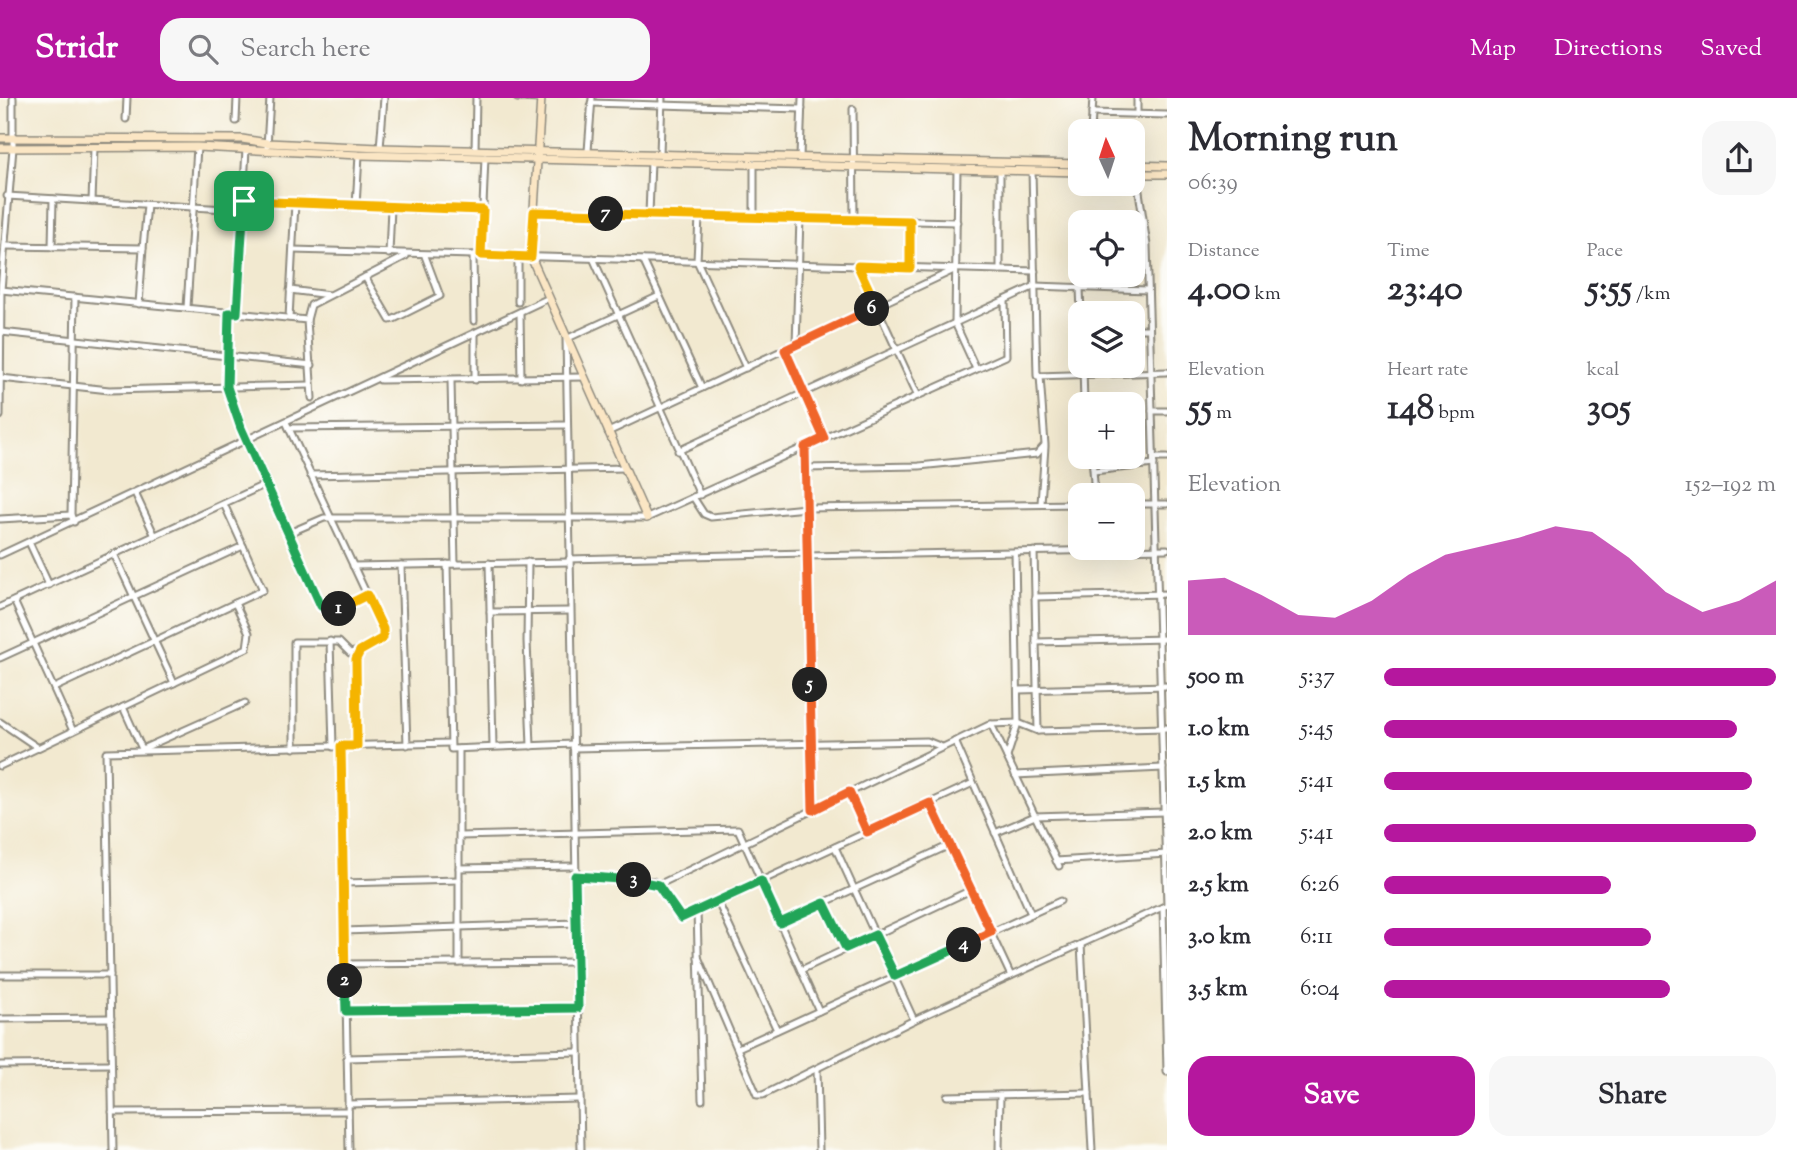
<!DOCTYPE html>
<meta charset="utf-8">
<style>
:root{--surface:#fff;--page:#f7f7f7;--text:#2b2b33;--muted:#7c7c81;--accent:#b5179e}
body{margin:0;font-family:"Sorts Mill Goudy",serif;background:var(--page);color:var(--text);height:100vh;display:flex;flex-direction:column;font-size:26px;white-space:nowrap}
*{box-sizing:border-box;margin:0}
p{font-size:23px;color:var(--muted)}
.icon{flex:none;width:38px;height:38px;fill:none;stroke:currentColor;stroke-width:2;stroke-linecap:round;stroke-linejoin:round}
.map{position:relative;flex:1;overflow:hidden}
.drawer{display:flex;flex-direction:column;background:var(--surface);width:630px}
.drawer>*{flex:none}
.needle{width:46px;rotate:357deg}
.controls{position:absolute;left:1068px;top:21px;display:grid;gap:14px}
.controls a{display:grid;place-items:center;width:77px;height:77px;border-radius:14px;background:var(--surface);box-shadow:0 7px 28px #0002;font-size:35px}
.pin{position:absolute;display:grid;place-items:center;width:60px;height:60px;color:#fff;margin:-30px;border-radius:14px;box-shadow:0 4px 10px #0006}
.km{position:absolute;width:35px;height:35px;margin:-18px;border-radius:50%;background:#222;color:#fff;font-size:19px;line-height:35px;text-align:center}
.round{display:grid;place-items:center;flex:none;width:74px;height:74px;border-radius:21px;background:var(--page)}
.summary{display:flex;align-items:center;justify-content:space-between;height:119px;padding:0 21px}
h1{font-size:38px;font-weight:700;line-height:52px}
.figures{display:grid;grid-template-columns:repeat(3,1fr);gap:10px;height:119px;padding:7px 21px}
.figures div{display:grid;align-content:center}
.figures b{font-size:35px;font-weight:700}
.figures small{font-size:19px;font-weight:400}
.figures p{font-size:19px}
.chart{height:196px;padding:14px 21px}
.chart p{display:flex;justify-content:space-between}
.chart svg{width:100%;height:126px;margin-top:7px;fill:var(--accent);opacity:.7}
.button{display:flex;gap:14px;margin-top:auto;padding:14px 21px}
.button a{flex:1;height:80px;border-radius:21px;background:var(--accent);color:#fff;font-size:28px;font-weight:700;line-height:80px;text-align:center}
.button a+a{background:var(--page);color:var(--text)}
ul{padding:0 21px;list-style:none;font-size:23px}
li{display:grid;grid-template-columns:112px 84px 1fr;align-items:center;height:52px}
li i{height:18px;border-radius:9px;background:var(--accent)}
header{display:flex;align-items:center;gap:42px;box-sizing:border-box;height:98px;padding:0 35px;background:var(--accent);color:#fff}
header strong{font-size:33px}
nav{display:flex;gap:38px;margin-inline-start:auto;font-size:24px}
.search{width:490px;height:63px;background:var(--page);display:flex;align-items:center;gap:18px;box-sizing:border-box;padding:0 24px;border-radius:21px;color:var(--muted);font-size:26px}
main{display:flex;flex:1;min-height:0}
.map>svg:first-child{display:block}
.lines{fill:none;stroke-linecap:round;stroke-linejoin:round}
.street-casing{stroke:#8e8a7e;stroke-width:9}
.secondary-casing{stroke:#8e8a7e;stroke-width:10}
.street{stroke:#fff;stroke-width:5}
.secondary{stroke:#fbe6c4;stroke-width:7}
.split-1-casing{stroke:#fff;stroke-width:14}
.split-2-casing{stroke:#fff;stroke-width:14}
.split-3-casing{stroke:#fff;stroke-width:14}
.split-4-casing{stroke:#fff;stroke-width:14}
.split-5-casing{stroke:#fff;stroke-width:14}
.split-6-casing{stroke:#fff;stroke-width:14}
.split-7-casing{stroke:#fff;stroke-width:14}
.split-8-casing{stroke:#fff;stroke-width:14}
.split-1{stroke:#22a559;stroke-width:9}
.split-2{stroke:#f5b400;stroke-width:9}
.split-3{stroke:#22a559;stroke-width:9}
.split-4{stroke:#22a559;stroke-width:9}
.split-5{stroke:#f0652b;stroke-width:9}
.split-6{stroke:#f0652b;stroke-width:9}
.split-7{stroke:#f5b400;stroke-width:9}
.split-8{stroke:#f5b400;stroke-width:9}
</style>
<header>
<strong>Stridr</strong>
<div class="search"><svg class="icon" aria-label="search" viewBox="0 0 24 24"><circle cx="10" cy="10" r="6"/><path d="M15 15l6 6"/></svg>Search here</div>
<nav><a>Map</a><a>Directions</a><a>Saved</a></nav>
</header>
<main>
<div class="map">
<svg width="1167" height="1052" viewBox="0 0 1167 1052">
<rect width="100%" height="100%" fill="#fdfcf7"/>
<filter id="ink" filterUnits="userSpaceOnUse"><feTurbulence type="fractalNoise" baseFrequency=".0143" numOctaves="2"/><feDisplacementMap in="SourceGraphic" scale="14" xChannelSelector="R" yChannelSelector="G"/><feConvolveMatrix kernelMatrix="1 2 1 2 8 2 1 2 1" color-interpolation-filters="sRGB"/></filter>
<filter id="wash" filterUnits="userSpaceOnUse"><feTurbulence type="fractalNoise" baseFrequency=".00686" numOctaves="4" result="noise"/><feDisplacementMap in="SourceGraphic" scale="28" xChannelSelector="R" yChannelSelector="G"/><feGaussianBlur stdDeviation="1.57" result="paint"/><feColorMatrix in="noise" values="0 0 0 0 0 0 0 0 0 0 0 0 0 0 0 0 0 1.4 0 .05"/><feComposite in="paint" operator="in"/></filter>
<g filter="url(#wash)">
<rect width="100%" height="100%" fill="#f2e9d0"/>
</g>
<g filter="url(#ink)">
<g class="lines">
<g class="street-casing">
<g id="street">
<path d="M517 0 541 1"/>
<path d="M591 5 802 11"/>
<path d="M853 11 854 121"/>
<path d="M1092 15 1167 17"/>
<path d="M1137 16V0"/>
<path d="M126 21 127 0"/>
<path d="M236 23 237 0"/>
<path d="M1091 33 1093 0"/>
<path d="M267 48 270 0"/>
<path d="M380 50 384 0"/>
<path d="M475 52 476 0"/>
<path d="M588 53 592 0"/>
<path d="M660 55 662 0"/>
<path d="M800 59 802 0"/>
<path d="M957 70 955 225 976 271"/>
<path d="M1000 72V172"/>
<path d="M1032 73 1037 278 1167 274"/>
<path d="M7 98 243 112"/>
<path d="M92 103 94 50"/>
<path d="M244 104 483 112"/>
<path d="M356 108 359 57"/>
<path d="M534 114 957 124"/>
<path d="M649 117 651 63"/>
<path d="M699 118 697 163 746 270"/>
<path d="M754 119V65"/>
<path d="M5 148 143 150 139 206"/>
<path d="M52 149 53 101"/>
<path d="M143 150 147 107"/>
<path d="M293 152 1035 173"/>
<path d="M389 156 391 109"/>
<path d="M473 157 474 223"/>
<path d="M481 157 485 59"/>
<path d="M593 160 700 397"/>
<path d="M643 162 702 290"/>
<path d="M858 168 918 298"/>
<path d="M910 170V123"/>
<path d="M365 179 390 222 394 221 440 198 425 158"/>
<path d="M1080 190 1081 215"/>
<path d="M1 192 307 222 312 300"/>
<path d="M290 192 329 197"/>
<path d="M518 204V158"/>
<path d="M187 210 197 49"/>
<path d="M520 214 521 281"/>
<path d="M229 215 227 289 241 330 321 508 329 513 367 497"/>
<path d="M237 215 246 51"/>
<path d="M289 220 295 105"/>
<path d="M307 222 311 207 406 158"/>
<path d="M1132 231H1149"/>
<path d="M1 234 312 267"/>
<path d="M475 236V282"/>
<path d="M796 247 800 120"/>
<path d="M785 252 824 340"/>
<path d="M1083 268 1084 306"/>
<path d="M1 280 109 292 311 287"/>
<path d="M380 282 584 279"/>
<path d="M451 283 455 466"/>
<path d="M1152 313H1167"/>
<path d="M0 318 1 192 13 50V0"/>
<path d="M286 324 383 531V540L360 553 356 560 357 648"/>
<path d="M289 330 566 327"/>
<path d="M608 334 954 172"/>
<path d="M805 349 812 711"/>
<path d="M678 353 1035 188 1148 192"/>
<path d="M1092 359 1095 397"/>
<path d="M1154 360H1167"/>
<path d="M805 370 919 368 1037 356 1045 347 1040 278"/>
<path d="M1094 373 1154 366"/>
<path d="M310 377 625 370"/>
<path d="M135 395 155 438"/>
<path d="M693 399 704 416 711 419 806 410 1080 406"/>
<path d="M1041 405 1045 349"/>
<path d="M1132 406H1167"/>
<path d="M0 421 71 417"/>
<path d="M74 424 71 417 75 199"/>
<path d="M289 435 324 420H647L1006 258 1005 202"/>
<path d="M29 444 49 487"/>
<path d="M1034 453 1038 633"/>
<path d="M114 456 174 585"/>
<path d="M0 457 549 200"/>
<path d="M807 458 1167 451"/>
<path d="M569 461 807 455"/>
<path d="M528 464 527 543 531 648"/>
<path d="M489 465 493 649"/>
<path d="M447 466 451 651 573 646"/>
<path d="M401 467 407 647"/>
<path d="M353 468 569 464"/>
<path d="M1035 499 1167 496"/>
<path d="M14 503 73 633"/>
<path d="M0 509 266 386"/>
<path d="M490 514 570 513"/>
<path d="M330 543 333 649"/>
<path d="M1036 544 1167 541"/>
<path d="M0 560 243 448"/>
<path d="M54 590 263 492 224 406"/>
<path d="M1019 592 1167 588"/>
<path d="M123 609 142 651 245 605"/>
<path d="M0 624 37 649"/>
<path d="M991 626 1059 768"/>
<path d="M955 643 1031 816"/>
<path d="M341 648 349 1052"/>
<path d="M294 650V544H339L350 555 360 553"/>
<path d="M573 650 927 643 942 649"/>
<path d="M1007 659 1018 625 1015 454"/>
<path d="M0 668 247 550 249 535 235 505"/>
<path d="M1015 677 1163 670"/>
<path d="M849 694 867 734"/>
<path d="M930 705 1011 878"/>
<path d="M995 735 1035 718 1164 714"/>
<path d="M460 738 738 731 819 913"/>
<path d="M835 749 914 922"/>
<path d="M1056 763 1167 756"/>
<path d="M459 770 575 768"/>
<path d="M575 778 653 783 681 820 973 685"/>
<path d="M343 785 459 782"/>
<path d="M658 787 991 626 1018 625 1038 633 1167 630"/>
<path d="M718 804 777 932"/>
<path d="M824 805 847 850"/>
<path d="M1163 809 1167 974"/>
<path d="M697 813 702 1002"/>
<path d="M780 825 950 747"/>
<path d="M344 833 576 825"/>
<path d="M1081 846 1092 1052"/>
<path d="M698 859 757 997H763L914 922 1167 807 1147 147 1135 67"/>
<path d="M459 865V651"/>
<path d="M345 866 577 864"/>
<path d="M801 872 971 792"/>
<path d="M0 877H110"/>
<path d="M346 913 578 910"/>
<path d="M0 921 111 920"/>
<path d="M738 950 1060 803"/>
<path d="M347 960 579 954"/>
<path d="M0 967 111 966"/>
<path d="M817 971 819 1052"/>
<path d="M947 998 1089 995"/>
<path d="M348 1006 580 1001"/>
<path d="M112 1014 348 1013"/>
<path d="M113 1052 106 654 450 645"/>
<path d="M581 1052 566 241 659 198"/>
<path d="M999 1052 1000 997"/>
</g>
</g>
<g class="secondary-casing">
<g id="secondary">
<path d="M541 0 531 159 647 420"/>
<path d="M0 40 242 41 267 45 380 50 1080 66"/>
<path d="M0 50 197 49 359 57 1080 74"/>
<path d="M1132 67 1167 68"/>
<path d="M1132 76H1167"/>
</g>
</g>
<use href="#street" class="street"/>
<use href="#secondary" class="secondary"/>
</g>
</g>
<g class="lines" filter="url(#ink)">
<g class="split-1-casing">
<path id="split-1" d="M244 103 237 215H229L227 289 241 330 321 508 329 513 339 511"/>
</g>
<g class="split-2-casing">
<path id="split-2" d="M339 511 367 497 383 531V540L360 553 356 561 357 648H341L345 883"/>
</g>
<g class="split-3-casing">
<path id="split-3" d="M345 883 346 913 578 910 575 778 634 782"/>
</g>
<g class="split-4-casing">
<path id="split-4" d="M634 782 658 787 681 820 761 783 780 825 824 805 846 850 875 837 895 878 964 847"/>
</g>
<g class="split-5-casing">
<path id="split-5" d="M810 587 813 712 849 694 867 734 930 705 991 834 964 847"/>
</g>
<g class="split-6-casing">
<path id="split-6" d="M810 587 805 349 824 340 785 252 872 211"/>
</g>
<g class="split-7-casing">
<path id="split-7" d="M606 116 910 123V170L858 168 877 209 872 211"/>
</g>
<g class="split-8-casing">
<path id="split-8" d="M244 103 483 112 481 157 531 159 534 114 606 116"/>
</g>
<use href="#split-1" class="split-1"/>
<use href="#split-2" class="split-2"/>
<use href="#split-3" class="split-3"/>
<use href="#split-4" class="split-4"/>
<use href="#split-5" class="split-5"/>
<use href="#split-6" class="split-6"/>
<use href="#split-7" class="split-7"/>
<use href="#split-8" class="split-8"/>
</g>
</svg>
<div class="controls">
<a><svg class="needle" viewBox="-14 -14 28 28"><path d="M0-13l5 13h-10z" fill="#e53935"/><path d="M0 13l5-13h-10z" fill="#7c7c81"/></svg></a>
<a><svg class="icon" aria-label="locate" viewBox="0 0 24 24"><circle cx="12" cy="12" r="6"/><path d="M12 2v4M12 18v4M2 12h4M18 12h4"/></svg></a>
<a><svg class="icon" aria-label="layers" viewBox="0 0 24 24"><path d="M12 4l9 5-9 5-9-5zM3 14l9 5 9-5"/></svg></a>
<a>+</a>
<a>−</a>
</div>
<div class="pin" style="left:244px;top:103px;background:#1e9e55"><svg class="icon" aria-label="arrive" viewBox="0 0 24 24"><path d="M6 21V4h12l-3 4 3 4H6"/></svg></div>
<b class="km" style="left:339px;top:511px">1</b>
<b class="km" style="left:345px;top:883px">2</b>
<b class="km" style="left:634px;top:782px">3</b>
<b class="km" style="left:964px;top:847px">4</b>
<b class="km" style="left:810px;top:587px">5</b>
<b class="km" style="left:872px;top:211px">6</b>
<b class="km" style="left:606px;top:116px">7</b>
</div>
<section class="drawer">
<div class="summary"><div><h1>Morning run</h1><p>06:39</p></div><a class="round"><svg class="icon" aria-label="share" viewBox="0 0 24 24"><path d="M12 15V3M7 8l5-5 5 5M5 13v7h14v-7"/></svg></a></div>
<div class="figures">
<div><p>Distance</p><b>4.00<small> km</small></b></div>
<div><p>Time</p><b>23:40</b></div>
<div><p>Pace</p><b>5:55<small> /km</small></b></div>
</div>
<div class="figures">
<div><p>Elevation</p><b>55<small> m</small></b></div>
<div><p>Heart rate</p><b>148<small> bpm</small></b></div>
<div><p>kcal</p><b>305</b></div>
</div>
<div class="chart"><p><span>Elevation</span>152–192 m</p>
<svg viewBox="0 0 160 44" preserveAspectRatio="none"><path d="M0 44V25L10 24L20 30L30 37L40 38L50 32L60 23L70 16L80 13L90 10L100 6L110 8L120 17L130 29L140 36L150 32L160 25V44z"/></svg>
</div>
<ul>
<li><b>500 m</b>5:37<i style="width:100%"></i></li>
<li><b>1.0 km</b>5:45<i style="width:90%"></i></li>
<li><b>1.5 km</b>5:41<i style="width:94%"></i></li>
<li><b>2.0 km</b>5:41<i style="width:95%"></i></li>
<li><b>2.5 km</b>6:26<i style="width:58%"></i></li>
<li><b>3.0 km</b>6:11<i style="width:68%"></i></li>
<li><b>3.5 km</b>6:04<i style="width:73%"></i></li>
</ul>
<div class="button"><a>Save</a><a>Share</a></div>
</section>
</main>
